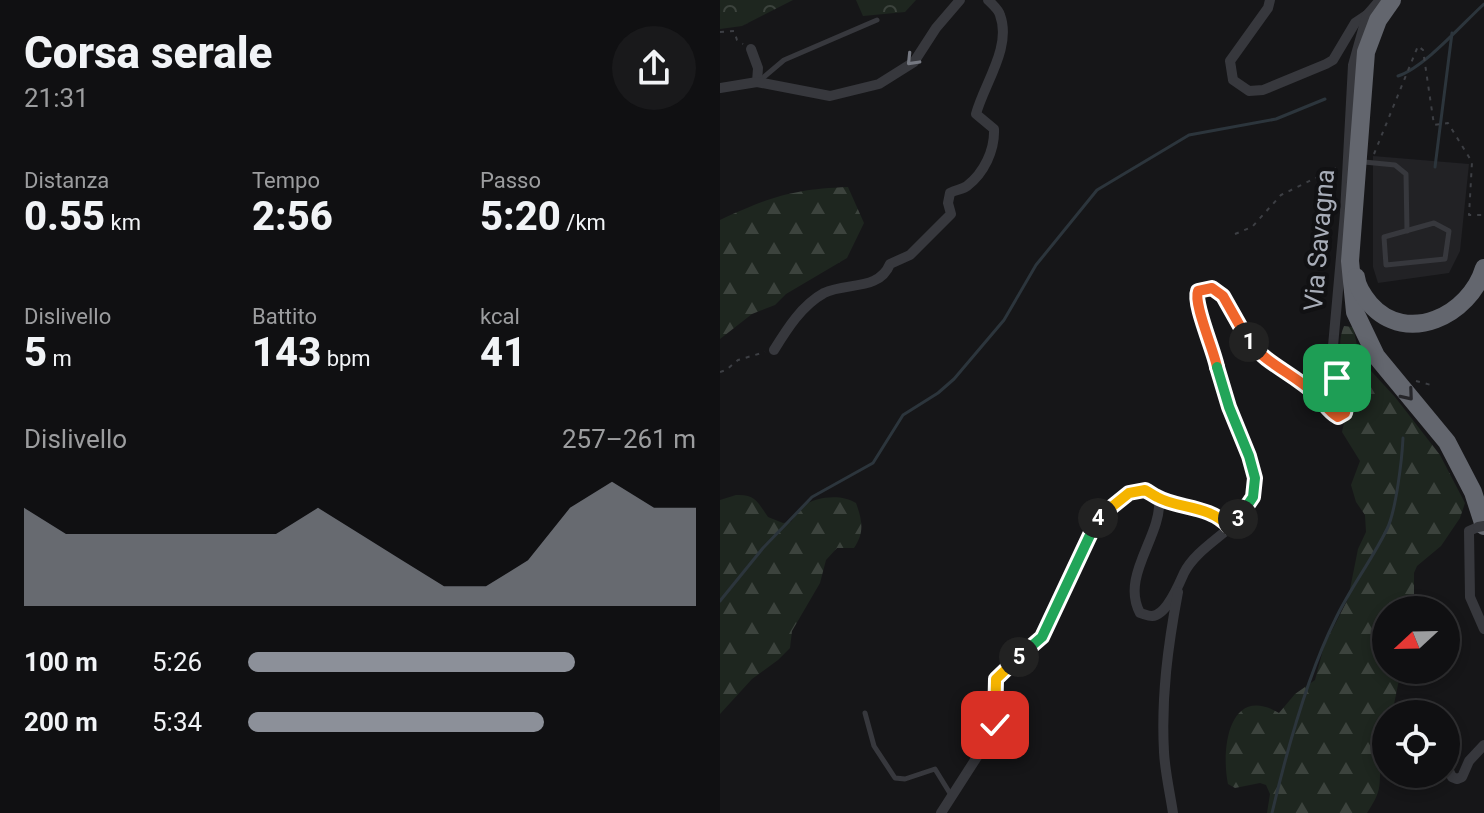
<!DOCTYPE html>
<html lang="it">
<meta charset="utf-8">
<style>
:root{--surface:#101012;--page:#19191b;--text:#f1f3f6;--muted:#9c9d9f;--line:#303032;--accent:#8c9099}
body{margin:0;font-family:Roboto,sans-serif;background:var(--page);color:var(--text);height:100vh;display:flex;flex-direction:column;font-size:30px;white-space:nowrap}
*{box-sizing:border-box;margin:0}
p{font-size:26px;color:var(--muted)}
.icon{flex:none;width:44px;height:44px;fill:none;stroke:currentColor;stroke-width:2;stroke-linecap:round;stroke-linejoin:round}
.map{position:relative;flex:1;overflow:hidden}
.sheet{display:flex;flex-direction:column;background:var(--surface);width:720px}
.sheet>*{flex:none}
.needle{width:52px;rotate:248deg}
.fabs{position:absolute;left:652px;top:596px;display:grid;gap:16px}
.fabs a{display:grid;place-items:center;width:88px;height:88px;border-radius:50%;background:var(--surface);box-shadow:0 4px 12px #0003,0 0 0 2px var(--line);font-size:40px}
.pin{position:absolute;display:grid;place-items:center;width:68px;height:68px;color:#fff;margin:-34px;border-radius:16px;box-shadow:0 4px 12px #0006}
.km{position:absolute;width:40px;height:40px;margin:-20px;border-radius:50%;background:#222;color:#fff;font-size:22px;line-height:40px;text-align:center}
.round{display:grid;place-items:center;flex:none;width:84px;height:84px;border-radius:42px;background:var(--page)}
.overview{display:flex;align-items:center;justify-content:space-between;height:136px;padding:0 24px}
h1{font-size:44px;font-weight:800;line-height:60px}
.figures{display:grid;grid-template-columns:repeat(3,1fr);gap:12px;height:136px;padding:8px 24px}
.figures div{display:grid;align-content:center}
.figures b{font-size:40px;font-weight:800}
.figures small{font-size:22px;font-weight:400}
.figures p{font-size:22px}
.chart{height:224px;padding:16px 24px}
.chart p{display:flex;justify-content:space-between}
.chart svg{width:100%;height:144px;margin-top:8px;fill:var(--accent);opacity:.7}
ul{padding:0 24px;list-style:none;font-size:26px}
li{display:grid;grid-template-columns:128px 96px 1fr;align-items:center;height:60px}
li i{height:20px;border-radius:10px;background:var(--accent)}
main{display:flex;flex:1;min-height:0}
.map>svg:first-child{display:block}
.built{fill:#222225}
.forest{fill:url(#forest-firs)}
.park{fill:url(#park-crowns)}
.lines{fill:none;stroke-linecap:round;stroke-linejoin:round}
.stream{stroke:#2c353c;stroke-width:3}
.path{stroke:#3d3f44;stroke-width:2;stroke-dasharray:4 6;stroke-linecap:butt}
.lane{stroke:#37383d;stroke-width:5}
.street{stroke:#37383d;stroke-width:10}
.highway{stroke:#63666e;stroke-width:18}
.street-bridge{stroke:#37383d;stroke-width:10}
.oneway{stroke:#757881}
.oneway2{stroke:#26262a}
.split-1-casing{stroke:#fff;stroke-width:16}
.split-2-casing{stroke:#fff;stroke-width:16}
.split-3-casing{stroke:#fff;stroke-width:16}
.split-4-casing{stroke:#fff;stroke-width:16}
.split-5-casing{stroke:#fff;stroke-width:16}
.split-6-casing{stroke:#fff;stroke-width:16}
.split-1{stroke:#f0652b;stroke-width:10}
.split-2{stroke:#f0652b;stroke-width:10}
.split-3{stroke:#22a559;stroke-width:10}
.split-4{stroke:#f5b400;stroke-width:10}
.split-5{stroke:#22a559;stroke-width:10}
.split-6{stroke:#f5b400;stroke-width:10}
.labels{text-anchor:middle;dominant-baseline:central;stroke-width:8;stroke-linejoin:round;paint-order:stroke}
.street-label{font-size:26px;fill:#a8adb8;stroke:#111113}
</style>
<main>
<section class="sheet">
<div class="overview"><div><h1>Corsa serale</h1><p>21:31</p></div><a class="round"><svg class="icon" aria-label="share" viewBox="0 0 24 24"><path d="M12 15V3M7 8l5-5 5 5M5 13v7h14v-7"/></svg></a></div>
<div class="figures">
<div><p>Distanza</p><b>0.55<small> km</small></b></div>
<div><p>Tempo</p><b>2:56</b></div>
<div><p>Passo</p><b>5:20<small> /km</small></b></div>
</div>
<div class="figures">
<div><p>Dislivello</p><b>5<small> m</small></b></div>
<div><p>Battito</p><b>143<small> bpm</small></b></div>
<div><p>kcal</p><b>41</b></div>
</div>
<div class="chart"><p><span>Dislivello</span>257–261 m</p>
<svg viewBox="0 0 160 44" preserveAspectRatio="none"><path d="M0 44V14L10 22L20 22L30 22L40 22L50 22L60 22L70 14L80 22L90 30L100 38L110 38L120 30L130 14L140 6L150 14L160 14V44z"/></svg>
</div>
<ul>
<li><b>100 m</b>5:26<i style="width:73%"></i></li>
<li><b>200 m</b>5:34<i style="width:66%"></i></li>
</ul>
</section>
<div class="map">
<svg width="764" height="813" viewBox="0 0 764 813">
<defs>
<pattern id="forest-firs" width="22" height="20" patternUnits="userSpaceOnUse" patternTransform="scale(2)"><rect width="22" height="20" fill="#1e261f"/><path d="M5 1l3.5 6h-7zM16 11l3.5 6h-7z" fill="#3c433d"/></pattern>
<pattern id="park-crowns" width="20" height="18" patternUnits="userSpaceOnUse" patternTransform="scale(2)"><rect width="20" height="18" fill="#1e261f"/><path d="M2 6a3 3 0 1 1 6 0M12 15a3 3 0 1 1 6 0" fill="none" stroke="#3c433d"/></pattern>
</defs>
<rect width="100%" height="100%" fill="#161618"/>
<path class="built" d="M653 156 749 164 740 251 729 273 658 283 653 267Z"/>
<g class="forest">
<path d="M128 187 144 223 127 258 66 294 55 305 32 314 0 339V220C50 197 73 189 128 187Z"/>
<path d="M624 326 633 327 640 359 675 397 720 455 745 503 740 518 721 546 697 566 694 573V610H666V670H681L672 714H666C666 732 665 742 662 759 657 786 665 786 647 813H547L550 794 546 785 540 783 515 788 508 784C501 751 508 683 559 713L575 694 595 680 604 646 628 599 638 549 646 532 645 515 636 502 631 485 640 461 622 432 624 423 633 409C632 381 612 354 624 326Z"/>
<path d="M16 495C36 494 38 503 48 517L63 523 71 522C75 517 78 509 83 506 97 496 122 494 136 503 142 520 145 532 134 548H117L106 560 100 583 72 631 70 648 58 660 32 679 0 714V500Z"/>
</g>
<g class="park">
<path d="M0 0H73L22 26 0 29Z"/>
<path d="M136 0H196L185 12 143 16Z"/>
</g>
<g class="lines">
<g class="stream">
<path d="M678 76C705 67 742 24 764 4"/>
<path d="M715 167 732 33"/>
<path d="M0 601 43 548 92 497 153 463 183 415 218 393 234 379 284 320 316 265 377 190 469 135 556 119 605 99"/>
<path d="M552 813C566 754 588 674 615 620 630 588 652 560 667 529 676 511 682 459 683 438"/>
</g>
<g class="path">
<path d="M0 32 14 31 17 40 23 44"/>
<path d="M654 154 698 46 703 50 714 125 728 123 752 162 749 215H764"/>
<path d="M515 234 532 227 561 195 616 168"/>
<path d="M0 372 6 370 18 360 45 352"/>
<path d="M696 381 711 385"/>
<path d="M449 501 479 508 503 520"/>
</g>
<g class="lane">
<path d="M38 82 64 60 157 20"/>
<path d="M644 162 675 165 686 174 687 231"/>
<path d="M714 223 729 231 725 259 666 265 664 237Z"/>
<path d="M145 713 154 746 175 778 185 779 215 769 231 795"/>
</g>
<g class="street">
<path d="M550 0 548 8 510 61 513 80 529 91 543 90 606 64 613 60 635 23 647 15"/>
<path d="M31 49 38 68 37 82"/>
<path d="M0 88 37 82 110 96 159 84 194 62 216 28 240 0"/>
<path d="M54 350C67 329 82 305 104 293 127 282 159 291 170 264L190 255 231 214 228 203 230 193C236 189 242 190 247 186 264 173 275 150 274 129L256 114C264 84 292 47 280 15 279 10 272 4 268 0"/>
<path d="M758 527 749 531 750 597 764 629"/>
<path d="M735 738 728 769 732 777 737 779 742 777 749 761 764 745"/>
<path d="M221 813 273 732 276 679 322 637 375 521C389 506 405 494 425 490L439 500C442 536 400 576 420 613 424 614 428 616 432 616 447 615 459 584 464 573 480 542 523 529 533 495 542 464 510 416 501 385 497 369 495 352 490 337 485 323 471 306 478 291L492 288C510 301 514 322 527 339 544 364 575 374 596 395 604 403 607 411 618 417L625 413 627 404 617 378 613 346 625 213 633 65 647 15 660 0"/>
<path d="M453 813C450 793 445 772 444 752 441 697 448 645 458 592"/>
</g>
<g class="highway">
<path d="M672 0 658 20 646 52 630 261 635 312 656 356 727 442 753 492 764 526"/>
<path d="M636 277C637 287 644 297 650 304 687 346 750 315 764 268"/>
</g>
<path class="street-bridge" d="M758 527 764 526"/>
</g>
<defs><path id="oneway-chevron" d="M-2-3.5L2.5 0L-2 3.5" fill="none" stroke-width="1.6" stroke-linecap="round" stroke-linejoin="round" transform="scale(2)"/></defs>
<use class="oneway" href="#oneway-chevron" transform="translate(192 60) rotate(134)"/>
<use class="oneway2" href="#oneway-chevron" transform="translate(688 395) rotate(50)"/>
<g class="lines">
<g class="split-1-casing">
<path id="split-1" d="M529 342C547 364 575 375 595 394 604 402 607 411 618 417L625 413 627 404 617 378"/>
</g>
<g class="split-2-casing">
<path id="split-2" d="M497 367C494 350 473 304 478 291L492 288 503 296 529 342"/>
</g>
<g class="split-3-casing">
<path id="split-3" d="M497 367 509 407 529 456 535 478 533 497 518 519"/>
</g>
<g class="split-4-casing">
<path id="split-4" d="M378 518 409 493 425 490C429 492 433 495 437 497 458 509 490 505 509 527L518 519"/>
</g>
<g class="split-5-casing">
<path id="split-5" d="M299 657 322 637 378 518"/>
</g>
<g class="split-6-casing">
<path id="split-6" d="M275 725 276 679 299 657"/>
</g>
<use href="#split-1" class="split-1"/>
<use href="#split-2" class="split-2"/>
<use href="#split-3" class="split-3"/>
<use href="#split-4" class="split-4"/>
<use href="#split-5" class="split-5"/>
<use href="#split-6" class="split-6"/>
</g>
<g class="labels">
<g class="street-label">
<text transform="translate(599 240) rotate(-85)">Via Savagna</text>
</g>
</g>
</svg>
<div class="fabs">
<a><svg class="needle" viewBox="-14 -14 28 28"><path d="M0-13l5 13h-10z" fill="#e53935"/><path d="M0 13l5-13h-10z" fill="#9c9d9f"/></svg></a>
<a><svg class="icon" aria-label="locate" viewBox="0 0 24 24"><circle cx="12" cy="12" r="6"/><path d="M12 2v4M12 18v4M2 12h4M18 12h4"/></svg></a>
</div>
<div class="pin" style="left:617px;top:378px;background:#1e9e55"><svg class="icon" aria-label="arrive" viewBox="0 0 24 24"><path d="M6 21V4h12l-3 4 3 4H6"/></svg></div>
<div class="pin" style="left:275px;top:725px;background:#d93025"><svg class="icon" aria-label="check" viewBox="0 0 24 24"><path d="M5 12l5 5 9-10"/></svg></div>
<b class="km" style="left:529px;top:342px">1</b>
<b class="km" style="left:518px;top:519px">3</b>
<b class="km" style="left:378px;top:518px">4</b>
<b class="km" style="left:299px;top:657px">5</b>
</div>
</main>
